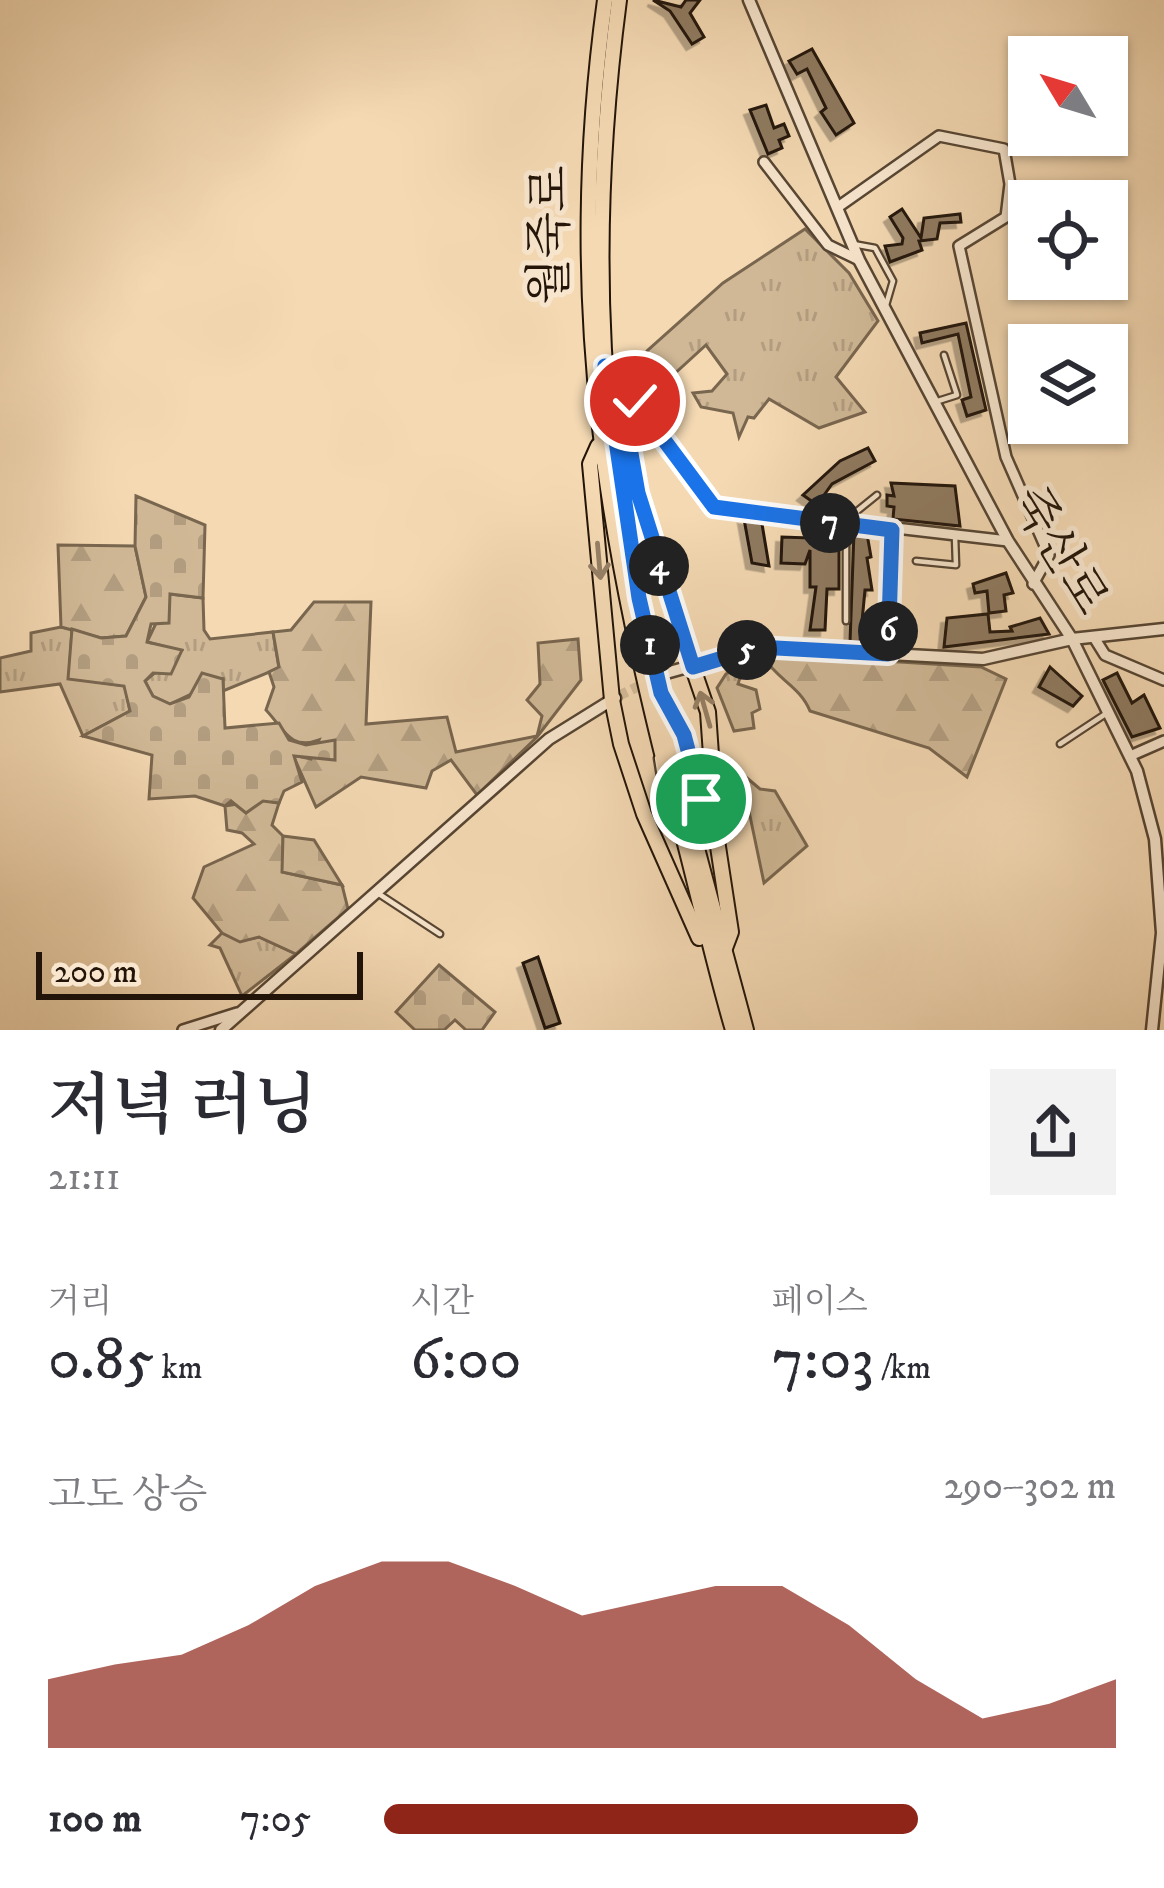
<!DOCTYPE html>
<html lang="ko">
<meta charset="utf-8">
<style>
:root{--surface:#fff;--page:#f2f2f3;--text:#2b2b33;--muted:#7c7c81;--accent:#8f2418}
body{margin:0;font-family:"IM FELL DW Pica","Noto Serif KR",serif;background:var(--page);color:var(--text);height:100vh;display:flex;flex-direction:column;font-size:45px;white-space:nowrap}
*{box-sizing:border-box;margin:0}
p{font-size:39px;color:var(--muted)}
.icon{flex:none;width:66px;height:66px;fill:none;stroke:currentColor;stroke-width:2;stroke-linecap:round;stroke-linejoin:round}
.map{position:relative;height:1030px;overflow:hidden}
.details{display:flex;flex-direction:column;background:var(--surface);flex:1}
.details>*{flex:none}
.needle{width:78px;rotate:308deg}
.tools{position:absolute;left:1008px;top:36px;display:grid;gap:24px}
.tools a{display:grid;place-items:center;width:120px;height:120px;border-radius:0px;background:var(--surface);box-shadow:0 3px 9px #0004;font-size:60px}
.scale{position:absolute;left:36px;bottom:30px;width:327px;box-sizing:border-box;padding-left:12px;border:6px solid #221408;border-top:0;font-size:33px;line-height:42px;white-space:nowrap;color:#221408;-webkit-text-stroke:9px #f8e6ce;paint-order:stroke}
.pin{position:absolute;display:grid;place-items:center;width:102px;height:102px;color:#fff;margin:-51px;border:6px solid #fff;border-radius:50%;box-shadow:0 3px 12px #0007}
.km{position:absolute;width:60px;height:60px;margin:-30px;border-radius:50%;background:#222;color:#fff;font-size:33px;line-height:60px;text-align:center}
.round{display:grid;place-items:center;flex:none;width:126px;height:126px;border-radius:0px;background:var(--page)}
.headline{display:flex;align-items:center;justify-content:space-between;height:204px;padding:0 48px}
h1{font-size:66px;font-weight:600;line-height:90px}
.stats{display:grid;grid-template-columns:repeat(3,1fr);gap:18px;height:204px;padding:12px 48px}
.stats div{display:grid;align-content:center}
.stats b{font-size:60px;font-weight:600}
.stats small{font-size:33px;font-weight:400}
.stats p{font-size:33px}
.chart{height:336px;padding:24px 48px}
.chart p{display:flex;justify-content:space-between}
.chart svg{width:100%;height:216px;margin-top:12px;fill:var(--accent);opacity:.7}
ul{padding:0 48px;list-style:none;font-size:39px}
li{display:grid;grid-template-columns:192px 144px 1fr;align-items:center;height:90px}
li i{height:30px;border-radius:15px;background:var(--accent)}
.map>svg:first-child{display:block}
.grass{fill:url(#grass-tufts);stroke:#79664f;stroke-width:3}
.forest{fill:url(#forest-firs);stroke:#79664f;stroke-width:3}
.cemetery{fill:url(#cemetery-stones);stroke:#79664f;stroke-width:3}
.building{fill:#8f7a61;stroke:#221408;stroke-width:3;filter:url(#shadow)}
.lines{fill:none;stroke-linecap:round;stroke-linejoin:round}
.tertiary-tunnel{stroke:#d4bb99;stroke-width:10;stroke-dasharray:10 5;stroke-linecap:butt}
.service-casing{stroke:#564533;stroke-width:9}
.minor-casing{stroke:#564533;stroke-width:14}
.tertiary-casing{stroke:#564533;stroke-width:15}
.primary-casing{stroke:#221408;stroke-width:18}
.service{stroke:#f8e6ce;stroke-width:4.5}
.minor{stroke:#f8e6ce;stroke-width:9}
.tertiary{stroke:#f8e6ce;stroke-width:10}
.primary{stroke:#f4d9b3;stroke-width:14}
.oneway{stroke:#968066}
.route-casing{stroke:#fff;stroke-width:24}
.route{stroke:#1a73e8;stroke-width:15}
.labels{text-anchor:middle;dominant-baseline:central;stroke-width:10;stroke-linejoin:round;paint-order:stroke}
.street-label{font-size:48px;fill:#221408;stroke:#f8e6ce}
</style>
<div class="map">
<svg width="1164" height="1030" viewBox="0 0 1164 1030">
<defs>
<pattern id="grass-tufts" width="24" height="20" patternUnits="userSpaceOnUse" patternTransform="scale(3)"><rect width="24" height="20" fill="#d0b896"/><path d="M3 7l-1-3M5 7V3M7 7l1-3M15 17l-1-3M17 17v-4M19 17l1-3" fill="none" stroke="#b29d80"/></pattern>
<pattern id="forest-firs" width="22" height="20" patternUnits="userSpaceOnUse" patternTransform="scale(3)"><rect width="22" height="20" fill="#d0b896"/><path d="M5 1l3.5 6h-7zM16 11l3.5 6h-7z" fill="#b29d80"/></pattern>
<pattern id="cemetery-stones" width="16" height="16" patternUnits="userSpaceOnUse" patternTransform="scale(3)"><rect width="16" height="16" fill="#d0b896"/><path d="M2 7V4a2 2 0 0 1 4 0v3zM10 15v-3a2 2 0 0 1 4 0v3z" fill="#b29d80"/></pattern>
<filter id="shadow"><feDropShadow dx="-5.5" dy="5.5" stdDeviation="0" flood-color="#0004"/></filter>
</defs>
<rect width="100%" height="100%" fill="#f4d9b3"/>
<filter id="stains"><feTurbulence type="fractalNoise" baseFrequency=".00167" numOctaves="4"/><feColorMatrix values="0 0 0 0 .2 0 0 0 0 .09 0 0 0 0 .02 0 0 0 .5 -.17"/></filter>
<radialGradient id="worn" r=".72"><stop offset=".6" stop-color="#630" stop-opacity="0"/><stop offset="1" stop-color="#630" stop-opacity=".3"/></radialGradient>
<g class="grass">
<path d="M805 229 849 273 878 321 836 377 865 412 819 428 769 399 754 418 748 417 739 437 733 413 701 407 693 393 712 391 727 374 706 345 648 398 647 351 723 283Z"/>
<path d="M170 594 203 598 204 630 210 639 273 632 279 668 223 691V679L170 704 152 696 145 681 181 651 147 642Z"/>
<path d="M61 627 72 629 69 678 125 686 130 711 83 736 60 684 0 692V658L31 651V633Z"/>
<path d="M763 656 770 668 757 676 742 671 738 684 756 690 760 709 752 713 754 728 734 731 717 688 726 674Z"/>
<path d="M741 773 760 789 775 791 807 846 764 883Z"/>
<path d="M222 933 240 941 259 937 296 954 242 996 220 948 210 945Z"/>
</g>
<g class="forest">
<path d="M58 545 135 546 146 597 126 636 101 638 61 627Z"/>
<path d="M314 602H371L366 724 447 717 456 752 537 736 542 716 527 700 540 684 538 643 578 639 581 680 537 737 477 795 451 760 432 771 426 788 361 777 316 807 293 755 311 759 319 740C290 751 284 729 266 710L274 687 269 672 279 667 273 632 291 630Z"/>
<path d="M786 655 981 667 1006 679 967 777 929 748 810 711C800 686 776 679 763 656Z"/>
<path d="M263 800 279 803 272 825 283 836V872L342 885 348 909 296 954 259 937 240 942 222 933 193 898 204 867 254 844 242 833 227 830 225 806Z"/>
</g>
<g class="cemetery">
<path d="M136 496 205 525 203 598 170 594 169 623 151 624 147 642 182 650 171 674 153 673 145 681 153 696 170 704 189 697 202 673 223 679 225 728 279 723 289 740 306 745 335 740V760L294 756 302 782 284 791 279 803 263 801 246 813 231 801 225 806 195 796 149 799 152 755 83 736 130 711 124 686 68 679 72 629 101 638 126 636 146 597 135 546Z"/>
<path d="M283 836 314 840 342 885 282 872Z"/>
<path d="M439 965 495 1012 482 1030H466L455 1020 444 1030H415L396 1012Z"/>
</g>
<g class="building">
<path d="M653 0 681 7 686 0H700L690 13 704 37 692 44 670 11Z"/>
<path d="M812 49 854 123 836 135 821 112 826 108 807 69 797 74 789 61Z"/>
<path d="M766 105 774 128 784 124 789 136 779 140 782 148 768 154 750 110Z"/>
<path d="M902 209 921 238 924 218 960 214 961 222 940 223 937 239 919 241 922 250 890 262 885 246 902 244 903 238 890 217Z"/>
<path d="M966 323 986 410 967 416 962 400 971 397 958 334 922 343 920 333Z"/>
<path d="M868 448 875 461 832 484 817 505 803 495 840 461Z"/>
<path d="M891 483 955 486 960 526 893 519 894 507 887 506V495L894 496Z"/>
<path d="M744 519 762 524 769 566 752 563Z"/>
<path d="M810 529H828L829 547 839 546V589H827L825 630H810L816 587H810V550L805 564 781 563 782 537 810 538Z"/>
<path d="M854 532 867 534 871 557 867 558 872 590H865L860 642H850Z"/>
<path d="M1006 573 1013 593 1004 595 1006 611 989 613 987 591 975 593 973 584Z"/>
<path d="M988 614 990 632 1012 631 1010 627 1040 618 1049 634 944 647 947 618Z"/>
<path d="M1050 667 1082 696 1073 706 1039 687Z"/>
<path d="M1117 673 1132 703 1144 695 1160 728 1132 737 1103 680Z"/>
<path d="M538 957 560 1023 545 1028 523 963Z"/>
</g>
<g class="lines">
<path class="tertiary-tunnel" d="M618 696 652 680"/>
<g class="service-casing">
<g id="service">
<path d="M853 244 875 248 893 281 886 305"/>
<path d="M938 401 957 395 944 355"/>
<path d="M846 520 877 495"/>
<path d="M916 561 956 565 955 536"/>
<path d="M846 621V524"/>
<path d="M665 701C689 744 703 782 698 832"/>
<path d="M1060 744 1107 713"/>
<path d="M657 758 668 825 677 839"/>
<path d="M376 892 440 934"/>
</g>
</g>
<g class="minor-casing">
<g id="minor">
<path d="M764 162 828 245 859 260"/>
<path d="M838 207 939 136 1004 149 1010 184 1006 217 959 246 1006 457 1049 555 1033 584"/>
<path d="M635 401 714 507 1008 541"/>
<path d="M1095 639 1105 655 1164 680"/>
<path d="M888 654 892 530"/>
<path d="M1130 756 1164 741"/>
<path d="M183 1030 237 1013"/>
</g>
</g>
<g class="tertiary-casing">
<g id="tertiary">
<path d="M749 0 859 260 1008 541 1072 639 1137 771 1155 839 1162 933 1152 1030"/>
<path d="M666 673 759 647 983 659 1072 639 1164 629"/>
<path d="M221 1030 549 739 615 698"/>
</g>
</g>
<g class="primary-casing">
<g id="primary">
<path d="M605 0C563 306 606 542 683 836 700 901 714 966 733 1030"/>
<path d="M619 0C600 145 595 290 611 436 634 636 694 835 746 1030"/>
<path d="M609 373 620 391 637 493 659 569 708 712 717 840 731 932 725 948"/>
<path d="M598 446 590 464 612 700 621 744 644 814 699 938"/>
</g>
</g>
<use href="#service" class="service"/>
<use href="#minor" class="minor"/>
<use href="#tertiary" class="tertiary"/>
<use href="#primary" class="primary"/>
</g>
<defs><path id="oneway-shaft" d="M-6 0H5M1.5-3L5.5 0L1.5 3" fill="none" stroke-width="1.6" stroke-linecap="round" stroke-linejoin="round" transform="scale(3)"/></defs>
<g class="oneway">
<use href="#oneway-shaft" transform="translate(599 561) rotate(85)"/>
<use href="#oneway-shaft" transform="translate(705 709) rotate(-106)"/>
</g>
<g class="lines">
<g class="route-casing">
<path id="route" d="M635 401 714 507 892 530 888 654 759 647 693 667 638 493 620 391 605 366 639 598 661 693 684 735 701 799"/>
</g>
<use href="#route" class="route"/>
</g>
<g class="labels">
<g class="street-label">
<text transform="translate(551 235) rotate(-90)">월죽로</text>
<text transform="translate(1059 551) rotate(59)">죽산로</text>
</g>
</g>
<rect width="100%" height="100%" filter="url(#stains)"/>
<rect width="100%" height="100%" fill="url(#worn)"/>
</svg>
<div class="tools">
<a><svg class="needle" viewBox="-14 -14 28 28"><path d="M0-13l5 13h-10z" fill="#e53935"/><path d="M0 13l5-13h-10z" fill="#7c7c81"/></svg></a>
<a><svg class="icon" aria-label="locate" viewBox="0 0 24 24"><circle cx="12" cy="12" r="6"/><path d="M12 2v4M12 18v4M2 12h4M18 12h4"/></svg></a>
<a><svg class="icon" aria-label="layers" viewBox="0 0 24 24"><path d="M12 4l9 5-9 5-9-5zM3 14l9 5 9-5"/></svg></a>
</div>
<div class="scale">200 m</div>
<div class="pin" style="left:701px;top:799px;background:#1e9e55"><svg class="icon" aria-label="arrive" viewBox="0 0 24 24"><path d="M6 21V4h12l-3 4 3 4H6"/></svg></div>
<div class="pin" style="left:635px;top:401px;background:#d93025"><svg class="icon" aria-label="check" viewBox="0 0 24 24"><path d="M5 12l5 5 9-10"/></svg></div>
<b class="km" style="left:650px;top:645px">1</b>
<b class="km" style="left:659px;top:566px">4</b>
<b class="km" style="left:747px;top:650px">5</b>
<b class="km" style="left:888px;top:631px">6</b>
<b class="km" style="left:830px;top:523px">7</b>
</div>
<section class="details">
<div class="headline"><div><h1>저녁 러닝</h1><p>21:11</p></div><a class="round"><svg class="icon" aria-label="share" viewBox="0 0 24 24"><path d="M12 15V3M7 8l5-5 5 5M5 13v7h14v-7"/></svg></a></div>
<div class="stats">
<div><p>거리</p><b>0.85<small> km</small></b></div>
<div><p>시간</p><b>6:00</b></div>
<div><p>페이스</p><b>7:03<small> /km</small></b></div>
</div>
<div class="chart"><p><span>고도 상승</span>290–302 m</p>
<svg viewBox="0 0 160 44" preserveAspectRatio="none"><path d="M0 44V30L10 27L20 25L30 19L40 11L50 6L60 6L70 11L80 17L90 14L100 11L110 11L120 19L130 30L140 38L150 35L160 30V44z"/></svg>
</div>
<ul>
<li><b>100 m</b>7:05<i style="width:73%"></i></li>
</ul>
</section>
